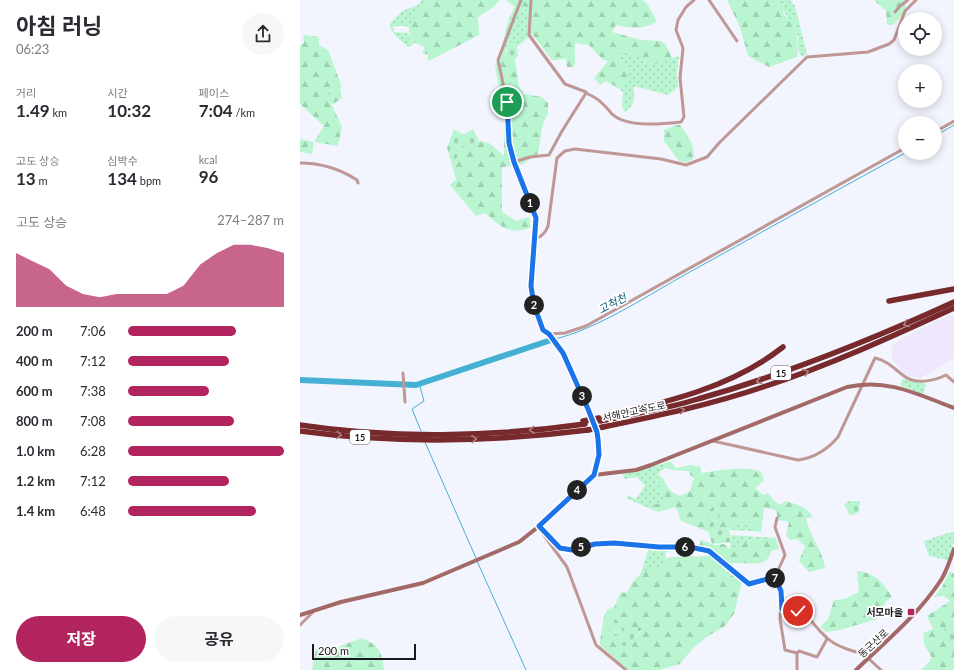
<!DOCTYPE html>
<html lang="ko">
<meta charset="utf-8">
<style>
:root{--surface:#fff;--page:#f7f7f7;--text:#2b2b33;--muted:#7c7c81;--accent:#b1245e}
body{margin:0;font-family:Lato,"Noto Sans KR",sans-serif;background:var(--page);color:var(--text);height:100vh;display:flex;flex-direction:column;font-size:15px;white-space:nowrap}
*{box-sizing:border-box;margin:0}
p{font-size:13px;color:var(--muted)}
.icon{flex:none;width:22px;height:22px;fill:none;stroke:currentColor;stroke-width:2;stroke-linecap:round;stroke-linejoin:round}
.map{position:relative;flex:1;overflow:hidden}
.panel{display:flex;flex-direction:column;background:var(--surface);width:300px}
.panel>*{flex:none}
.controls{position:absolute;left:598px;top:12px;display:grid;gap:8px}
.controls a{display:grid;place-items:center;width:44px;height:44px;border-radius:50%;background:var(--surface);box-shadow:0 2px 10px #0003;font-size:20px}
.scale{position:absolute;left:12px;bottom:10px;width:104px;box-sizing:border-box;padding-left:4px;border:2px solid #18191c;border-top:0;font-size:11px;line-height:14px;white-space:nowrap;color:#18191c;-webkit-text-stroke:3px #fff;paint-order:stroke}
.pin{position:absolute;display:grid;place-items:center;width:34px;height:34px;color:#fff;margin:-17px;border:2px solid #fff;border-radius:50%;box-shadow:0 1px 4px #0007}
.km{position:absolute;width:20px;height:20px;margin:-10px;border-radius:50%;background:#222;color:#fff;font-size:11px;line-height:20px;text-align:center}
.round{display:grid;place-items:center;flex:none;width:42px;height:42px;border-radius:21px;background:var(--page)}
.summary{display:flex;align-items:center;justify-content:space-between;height:68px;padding:0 16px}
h1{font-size:22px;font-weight:700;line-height:30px}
.stats{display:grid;grid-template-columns:repeat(3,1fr);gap:6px;height:68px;padding:4px 16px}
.stats div{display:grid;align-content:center}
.stats b{font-size:17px;font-weight:700}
.stats small{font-size:11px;font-weight:400}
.stats p{font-size:11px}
.chart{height:112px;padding:8px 16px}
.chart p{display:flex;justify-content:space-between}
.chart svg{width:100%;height:72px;margin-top:4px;fill:var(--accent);opacity:.7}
.cta{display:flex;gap:8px;margin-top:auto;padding:8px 16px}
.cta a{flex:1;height:46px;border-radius:24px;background:var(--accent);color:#fff;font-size:16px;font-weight:700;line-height:46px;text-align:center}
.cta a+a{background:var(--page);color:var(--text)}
ul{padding:0 16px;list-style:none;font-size:13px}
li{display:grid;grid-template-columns:64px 48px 1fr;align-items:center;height:30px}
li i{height:10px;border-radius:5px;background:var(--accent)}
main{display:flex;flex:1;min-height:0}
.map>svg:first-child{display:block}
.industrial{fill:#efe7fc}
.grass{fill:url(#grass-dots)}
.forest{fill:url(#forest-firs)}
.cemetery{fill:url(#cemetery-stones)}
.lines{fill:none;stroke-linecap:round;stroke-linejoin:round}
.stream{stroke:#45b0d3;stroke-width:1}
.river{stroke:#45b0d3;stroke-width:6}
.street{stroke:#bf9795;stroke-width:3}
.secondary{stroke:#a26967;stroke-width:4}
.highway{stroke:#77292c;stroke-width:5.5}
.highway-bridge{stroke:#77292c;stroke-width:5.5}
.oneway{stroke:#ad7f80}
.route-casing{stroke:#fff;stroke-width:8}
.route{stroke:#1a73e8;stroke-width:5}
.poi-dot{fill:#b1245e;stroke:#fff;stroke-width:1.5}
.labels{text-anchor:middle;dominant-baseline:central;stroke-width:3.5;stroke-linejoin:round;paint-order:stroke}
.shield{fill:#fff;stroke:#5d5e60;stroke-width:1}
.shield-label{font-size:9px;font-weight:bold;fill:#18191c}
.street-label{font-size:10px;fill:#18191c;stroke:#fff}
.poi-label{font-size:10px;font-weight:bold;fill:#18191c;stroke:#fff;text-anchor:end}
.water-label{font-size:11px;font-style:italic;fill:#076179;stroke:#fff}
</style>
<main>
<section class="panel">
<div class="summary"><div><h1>아침 러닝</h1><p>06:23</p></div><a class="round"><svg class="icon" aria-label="share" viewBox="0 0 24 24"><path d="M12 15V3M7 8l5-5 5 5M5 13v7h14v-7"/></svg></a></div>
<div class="stats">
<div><p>거리</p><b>1.49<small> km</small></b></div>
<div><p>시간</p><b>10:32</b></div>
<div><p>페이스</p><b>7:04<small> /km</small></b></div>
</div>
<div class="stats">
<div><p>고도 상승</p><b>13<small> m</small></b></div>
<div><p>심박수</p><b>134<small> bpm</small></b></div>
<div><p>kcal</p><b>96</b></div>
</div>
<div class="chart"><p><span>고도 상승</span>274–287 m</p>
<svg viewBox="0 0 160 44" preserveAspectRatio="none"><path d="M0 44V11L10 16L20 21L30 31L40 36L50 38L60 36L70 36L80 36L90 36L100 31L110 18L120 11L130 6L140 6L150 8L160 11V44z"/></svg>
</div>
<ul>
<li><b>200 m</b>7:06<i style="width:69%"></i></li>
<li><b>400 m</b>7:12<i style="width:65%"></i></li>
<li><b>600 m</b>7:38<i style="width:52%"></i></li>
<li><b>800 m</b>7:08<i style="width:68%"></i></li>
<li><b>1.0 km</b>6:28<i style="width:100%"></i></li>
<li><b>1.2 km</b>7:12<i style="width:65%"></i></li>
<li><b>1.4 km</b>6:48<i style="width:82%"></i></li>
</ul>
<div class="cta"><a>저장</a><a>공유</a></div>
</section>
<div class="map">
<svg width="654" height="670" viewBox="0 0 654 670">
<defs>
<pattern id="grass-dots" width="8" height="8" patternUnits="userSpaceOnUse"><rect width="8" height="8" fill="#b8f5d0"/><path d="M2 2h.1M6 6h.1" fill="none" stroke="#9dd1b2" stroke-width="1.8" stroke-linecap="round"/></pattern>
<pattern id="forest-firs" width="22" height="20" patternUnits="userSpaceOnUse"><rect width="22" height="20" fill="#b8f5d0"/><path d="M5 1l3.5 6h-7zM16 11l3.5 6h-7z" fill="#9dd1b2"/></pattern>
<pattern id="cemetery-stones" width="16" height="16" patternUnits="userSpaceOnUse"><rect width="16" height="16" fill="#b8f5d0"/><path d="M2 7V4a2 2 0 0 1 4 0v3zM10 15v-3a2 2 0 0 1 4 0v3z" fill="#9dd1b2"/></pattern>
</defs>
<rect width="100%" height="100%" fill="#f2f5fd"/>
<path class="industrial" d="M652 314 654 317V358L621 378 607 376 593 361 591 347 602 338Z"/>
<g class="grass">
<path d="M122 0H130L117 12 109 28 106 26H93L94 32 108 33 111 39 115 43 108 47C101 40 90 34 90 24L102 11 118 5Z"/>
<path d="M475 0H490L495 6 507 54 502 57C496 50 500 43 497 34 496 29 479 3 475 0Z"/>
<path d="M215 6H225L232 34 217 47 209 41 206 50H201L208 21Z"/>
<path d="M316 50 336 55 347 65 379 56 377 71 378 87 368 95 334 86C334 98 336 106 324 112L322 104 323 93 320 89 329 77Z"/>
<path d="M603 379 626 384 623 395 600 385Z"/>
<path d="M365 463 366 468 359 472 357 485 363 491 366 500 363 504H353L358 512 326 498 327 495 336 499 345 486 337 477 324 479 323 474Z"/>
<path d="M449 519 452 531 430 530 429 528Z"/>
<path d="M654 531V542L648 560 629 556 624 541Z"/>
<path d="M431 535 476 538 440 543 438 547 430 549Z"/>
<path d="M388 539 397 546 366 552 365 567C355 566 346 570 340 576L350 545 369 544Z"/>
</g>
<g class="forest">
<path d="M130 0H199L195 6 178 17 179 35 129 61 127 60 129 55 122 53 125 47C114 43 109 40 109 28L121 3 129 2Z"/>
<path d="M208 0H342L346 2 357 21C346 30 330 28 316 25L312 32 341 40 361 41 366 45 372 58 358 63 347 65 336 55 317 50 321 61 330 68 329 77 320 89 306 81 300 85 294 78 308 61 303 60 289 45 275 43V63L273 67H267L266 59 252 60 232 34 225 6H215L206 1Z"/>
<path d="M427 0H475L481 6 484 15 495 22 498 48 497 57 469 67 448 56 440 27Z"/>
<path d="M574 0H606C608 12 599 19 591 26L587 24 586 11Z"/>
<path d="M3 35 19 37V45L28 50 42 87 30 90 28 97 42 127 38 146 14 142 12 154 0 152V139L14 142 24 126 0 104V45L4 43Z"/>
<path d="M201 50H206L205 57 215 59 219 87 224 94 242 97 248 103V114L243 123 238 154 221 165 202 167V212L216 221 229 217 231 227C210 236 201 227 185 213L176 216 150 185 156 179 152 165 162 148 179 141 189 143 204 156V114L195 66Z"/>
<path d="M376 125H380C387 135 396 146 393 159L387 162 379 161 364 141V130Z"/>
<path d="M370 461 376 468 390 465 401 467V473C416 471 444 466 458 471 463 472 463 477 464 481L455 488 463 495 468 493 474 501 481 505 485 501C496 504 507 507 513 517L506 518C509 536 523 550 525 568L509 572 499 561 505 546 497 539 490 540 486 535 489 522 478 520 476 510 464 508 461 532 452 531 449 519 436 526 417 531 413 527 417 520 409 515 412 519 409 532 381 521 377 509 375 507 358 512 353 504H363L366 500C363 491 353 483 360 475 369 484 364 490 380 496L390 491 394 478 390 475V471L372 470 366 468 365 463Z"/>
<path d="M476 538 479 549 471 551C468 571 442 560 429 564L432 568 437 569 448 579 442 582 434 614 425 626 405 638 392 649 380 664 359 670H328L300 645V641L317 634H322L321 638 327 646 342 630 339 627 324 631 320 627 309 622 312 628 306 633 302 629 304 616 307 610 314 607 321 592 327 593C333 578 347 565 364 567L366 559 370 557 418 556 413 550 397 546 400 544 401 540 415 545 424 544 430 549 438 547 440 543Z"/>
<path d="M557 571C575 573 583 582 592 597L586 601 577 619 540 630 526 632 520 627 528 619 534 600 545 599 559 592Z"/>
<path d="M649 572 654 573V670H621L630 661 631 656 624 644 623 633 633 629 627 616 650 601 644 596 634 597 642 587Z"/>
<path d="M62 638C80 646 82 652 84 670H12L16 649 22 647 26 655 35 648Z"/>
</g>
<g class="cemetery">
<path d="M209 41 217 47 218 56 215 59 205 57Z"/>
<path d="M40 87 42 98 32 105 28 97 30 90Z"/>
<path d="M154 129 164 135 173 129 179 141 162 148 152 165 147 148Z"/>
<path d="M550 501H560L559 512 553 515 549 514 546 507 543 505Z"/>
<path d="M414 506 418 508 421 513 413 527 417 531 429 528 431 542 412 544 408 530 412 519 408 512Z"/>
<path d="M314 619 319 622 325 631 339 627 342 629 327 646 316 644 321 638V634L300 641 302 629 306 632 311 629 309 622 310 620Z"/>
<path d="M652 626 654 633V651L651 649 643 632 647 627Z"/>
</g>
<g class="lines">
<g class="stream">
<path d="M635 136 654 125"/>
<path d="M255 339C294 330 344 298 379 278 455 236 530 194 605 153"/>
<path d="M119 383 124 401 112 409 121 431"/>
<path d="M125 442 176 558"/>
<path d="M177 561 226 670"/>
</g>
<path class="river" d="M0 380 116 385 254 339"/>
<g class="street">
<path d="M221 0 198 60 207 102 209 143 214 162 236 218 231 286 234 305 239 320 243 330 249 334 263 353 297 432 299 455 294 475"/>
<path d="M231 0 229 35 265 84 286 92"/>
<path d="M409 0 437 41"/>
<path d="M595 12 600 6 608 0"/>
<path d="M635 132 654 121"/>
<path d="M214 162 230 157 249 155 262 131 286 93C301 100 302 103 312 114 327 128 363 124 381 122L384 117 380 78 383 48 376 30 378 20 386 7 394 0"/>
<path d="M0 163C20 163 40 169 57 180L58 183"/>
<path d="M235 239C241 237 246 232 248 226L257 158 265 151 275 149 361 159 386 165 407 157 419 143 507 57 568 52 589 44 594 40 605 11 616 0"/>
<path d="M249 334 265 333 286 326 605 148"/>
<path d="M103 373 105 402"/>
<path d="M413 441 498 460C514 458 527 450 538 437L575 358C588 361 593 368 604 376 616 385 634 381 646 375L654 382"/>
<path d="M477 518 475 527 485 555 475 577 481 591 480 619 485 650 497 653V670"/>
<path d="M239 526 260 548 272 550 295 544 314 543 359 547H390L409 551 449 584 475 577"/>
<path d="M238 527 267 567 296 645 326 670"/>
<path d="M482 609C515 613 506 620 527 638 538 648 556 652 570 656"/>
<path d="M0 625 13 612"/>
<path d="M497 653 499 651 517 657 527 639"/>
<path d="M568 658 581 670"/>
</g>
<g class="secondary">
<path d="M0 615 41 602 123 583 219 542 238 527 294 475 336 470 351 465 547 387C587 378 617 394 654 408"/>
<path d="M556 670C586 641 618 615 641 580 647 571 650 559 654 549"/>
</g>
<g class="highway">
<path d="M589 301 654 289"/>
<path d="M307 416C368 402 432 387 483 347"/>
<path d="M300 421C333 414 366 409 398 399 487 374 571 340 654 302"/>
<path d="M0 425C91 439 194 437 285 424"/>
<path d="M303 427C357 416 410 405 463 387 528 366 591 337 654 308"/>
<path d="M0 431C95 444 192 442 288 430"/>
</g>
<g class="highway-bridge">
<path d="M283 421 299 418"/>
<path d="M288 430 303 427"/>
</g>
</g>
<defs><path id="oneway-chevron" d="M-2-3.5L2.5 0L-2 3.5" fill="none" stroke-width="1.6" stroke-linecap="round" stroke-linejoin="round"/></defs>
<g class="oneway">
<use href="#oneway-chevron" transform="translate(606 324) rotate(155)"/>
<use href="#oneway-chevron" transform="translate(506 372) rotate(-20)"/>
<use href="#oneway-chevron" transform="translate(459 381) rotate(162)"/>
<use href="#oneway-chevron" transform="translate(382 410) rotate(-13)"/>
<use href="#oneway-chevron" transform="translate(232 430) rotate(175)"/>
<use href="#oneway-chevron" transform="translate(39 435) rotate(5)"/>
<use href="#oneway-chevron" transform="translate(174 439) rotate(-2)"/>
</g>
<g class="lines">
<g class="route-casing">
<path id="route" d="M207 102 209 143 214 162 236 218 231 286 234 305 243 330 249 334 263 353 288 409 297 432 298 439 299 455 294 475 239 526 260 548 272 550 295 544 314 543 359 547H390L409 551 449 584 475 577 481 591 482 609 498 611"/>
</g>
<use href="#route" class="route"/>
</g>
<rect class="poi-dot" x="607" y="608" width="8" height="8" rx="2"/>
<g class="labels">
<g class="shield">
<rect x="471" y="366" width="20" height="14" rx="3"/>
<rect x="50" y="430" width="20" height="14" rx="3"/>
</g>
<g class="shield-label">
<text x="481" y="373">15</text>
<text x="60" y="437">15</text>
</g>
<g class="street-label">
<text transform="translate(334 411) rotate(-12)">서해안고속도로</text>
<text transform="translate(573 643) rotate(-43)">동군산로</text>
</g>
<g class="poi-label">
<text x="603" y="612">서모마을</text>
</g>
<g class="water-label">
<text transform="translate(312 303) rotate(-27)">고척천</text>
</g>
</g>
</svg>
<div class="controls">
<a><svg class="icon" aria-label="locate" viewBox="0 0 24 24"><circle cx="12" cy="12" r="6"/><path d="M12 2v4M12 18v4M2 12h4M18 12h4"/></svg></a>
<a>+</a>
<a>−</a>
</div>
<div class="scale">200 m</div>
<div class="pin" style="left:207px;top:102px;background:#1e9e55"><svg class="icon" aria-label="arrive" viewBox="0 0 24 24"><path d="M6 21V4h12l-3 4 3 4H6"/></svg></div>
<div class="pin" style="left:498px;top:611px;background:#d93025"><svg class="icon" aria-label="check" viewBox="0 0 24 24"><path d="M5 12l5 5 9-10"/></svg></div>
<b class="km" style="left:230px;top:203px">1</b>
<b class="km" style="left:234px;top:305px">2</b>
<b class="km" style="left:282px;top:396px">3</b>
<b class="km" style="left:277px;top:490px">4</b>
<b class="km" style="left:281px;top:547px">5</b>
<b class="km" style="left:385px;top:547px">6</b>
<b class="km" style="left:475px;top:578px">7</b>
</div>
</main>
